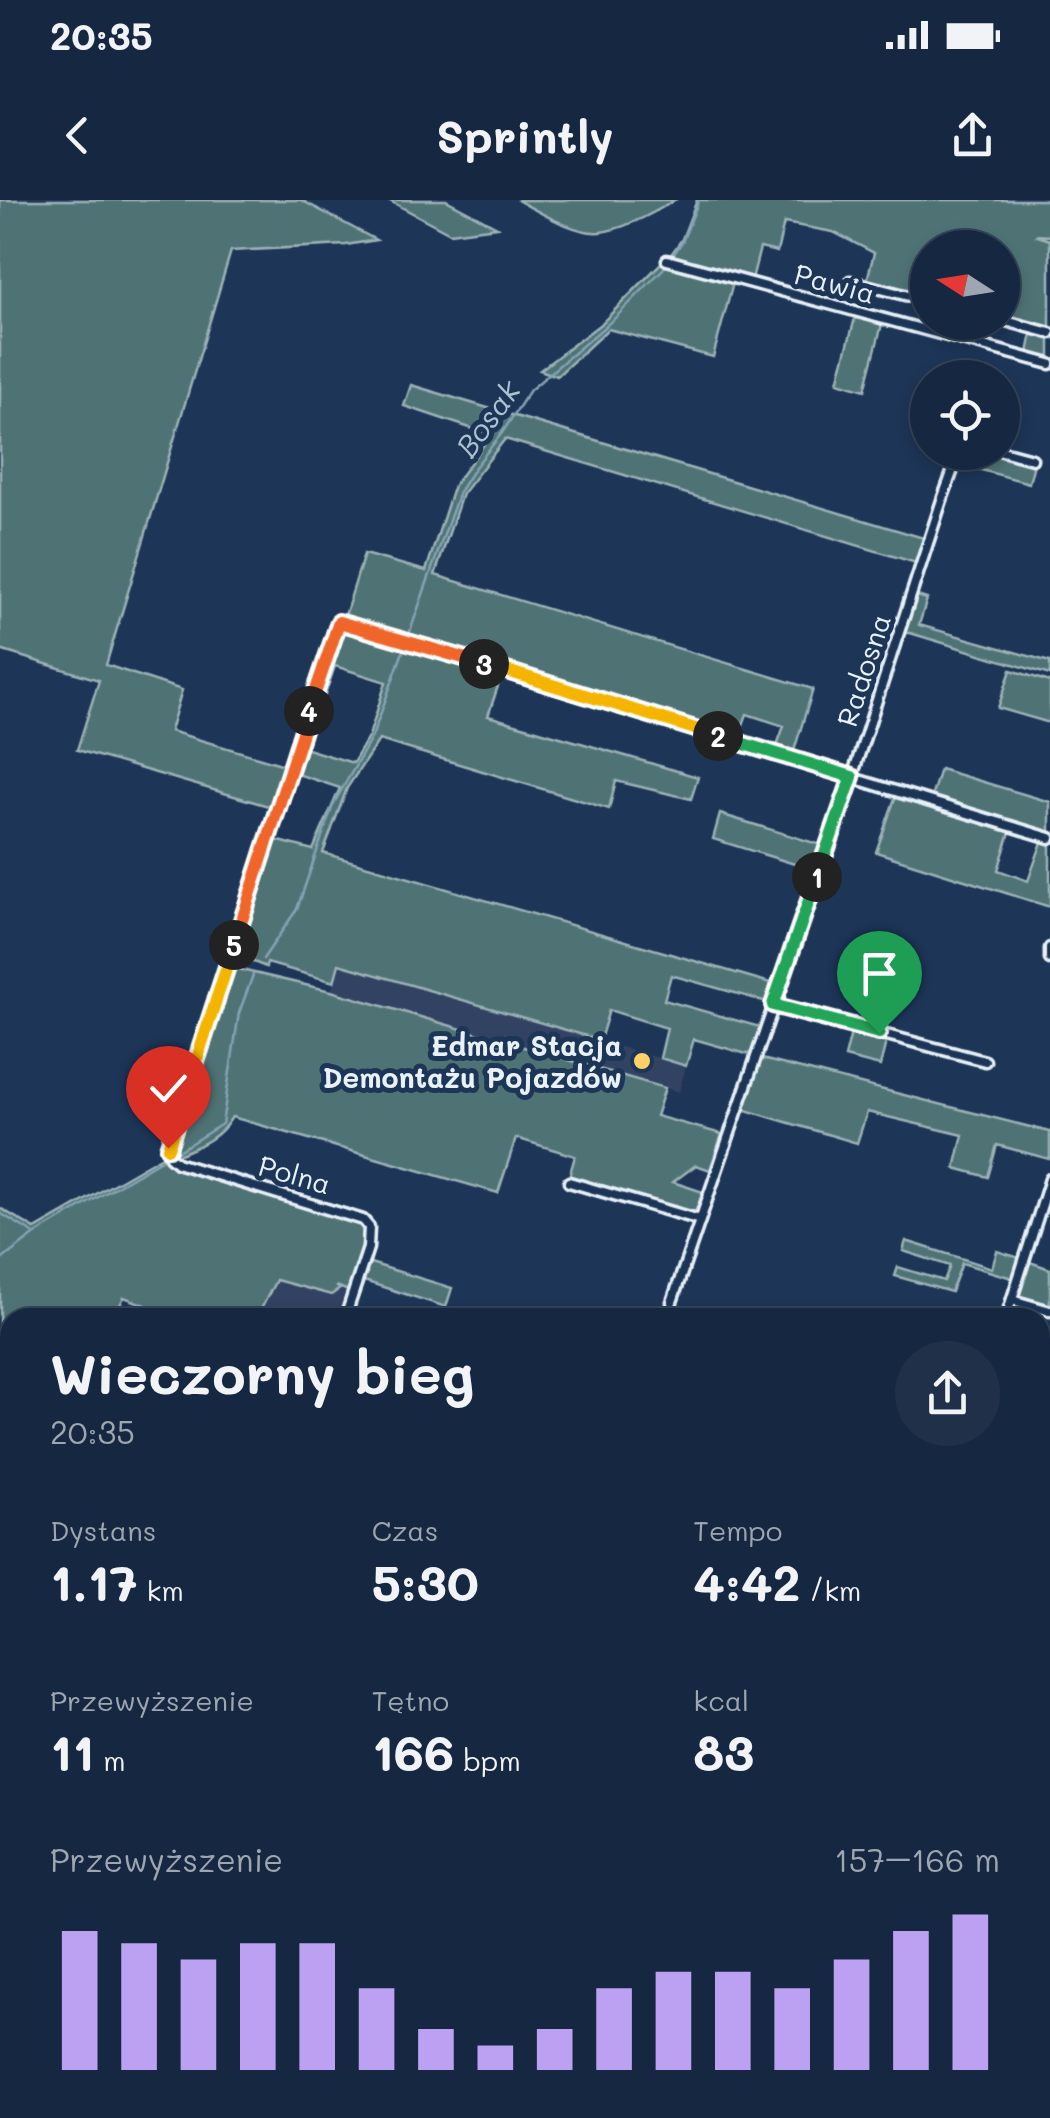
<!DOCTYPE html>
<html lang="pl">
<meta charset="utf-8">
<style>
:root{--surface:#162841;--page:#1f3048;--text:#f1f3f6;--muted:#9ea6b1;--line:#35445a;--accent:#bca0f2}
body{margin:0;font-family:Mali,sans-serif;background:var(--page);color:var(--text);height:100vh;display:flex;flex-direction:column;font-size:38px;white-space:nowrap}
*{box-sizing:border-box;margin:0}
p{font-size:32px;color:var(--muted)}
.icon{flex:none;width:55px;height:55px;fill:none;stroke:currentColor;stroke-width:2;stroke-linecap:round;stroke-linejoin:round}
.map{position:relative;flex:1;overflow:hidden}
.panel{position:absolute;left:0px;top:1108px;width:1050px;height:812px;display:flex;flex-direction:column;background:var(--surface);border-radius:30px 30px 0 0;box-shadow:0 5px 15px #0003,0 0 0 2px var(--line)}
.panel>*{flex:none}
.needle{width:65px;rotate:282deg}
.controls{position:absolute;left:910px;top:30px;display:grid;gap:20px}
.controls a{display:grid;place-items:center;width:110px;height:110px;border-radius:50%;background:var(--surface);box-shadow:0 5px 15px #0003,0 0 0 2px var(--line);font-size:50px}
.pin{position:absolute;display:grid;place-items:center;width:85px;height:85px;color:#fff;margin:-102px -42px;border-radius:50% 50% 50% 0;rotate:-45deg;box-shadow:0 0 10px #0007}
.pin .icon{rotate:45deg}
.km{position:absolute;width:50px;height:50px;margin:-25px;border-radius:50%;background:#222;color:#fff;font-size:28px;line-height:50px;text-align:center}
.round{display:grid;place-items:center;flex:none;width:105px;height:105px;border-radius:52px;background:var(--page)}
.head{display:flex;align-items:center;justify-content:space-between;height:170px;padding:0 50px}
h1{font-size:55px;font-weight:700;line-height:75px}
.stats{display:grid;grid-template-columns:repeat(3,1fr);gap:15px;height:170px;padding:10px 50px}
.stats div{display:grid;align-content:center}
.stats b{font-size:50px;font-weight:700}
.stats small{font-size:28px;font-weight:400}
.stats p{font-size:28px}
.chart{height:280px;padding:20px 50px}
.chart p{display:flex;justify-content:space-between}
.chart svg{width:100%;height:180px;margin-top:10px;stroke:var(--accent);stroke-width:6}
.status{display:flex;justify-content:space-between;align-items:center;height:70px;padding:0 50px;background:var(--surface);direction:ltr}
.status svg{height:28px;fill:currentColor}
header{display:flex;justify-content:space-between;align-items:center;height:130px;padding:0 50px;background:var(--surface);font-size:45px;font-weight:700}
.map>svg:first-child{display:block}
.built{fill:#324262}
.green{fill:#4f7375;stroke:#9cb2b6;stroke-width:2.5}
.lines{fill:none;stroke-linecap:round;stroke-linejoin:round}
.stream{stroke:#84a2b4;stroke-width:2.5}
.minor-casing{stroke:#e8f1f8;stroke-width:15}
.major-casing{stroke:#e8f1f8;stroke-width:18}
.minor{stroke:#1d3557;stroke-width:8}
.major{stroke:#1d3557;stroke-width:10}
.split-1-casing{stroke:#fff;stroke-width:20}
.split-2-casing{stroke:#fff;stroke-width:20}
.split-3-casing{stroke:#fff;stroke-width:20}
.split-4-casing{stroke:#fff;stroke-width:20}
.split-5-casing{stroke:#fff;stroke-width:20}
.split-6-casing{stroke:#fff;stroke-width:20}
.split-1{stroke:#22a559;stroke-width:12}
.split-2{stroke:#22a559;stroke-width:12}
.split-3{stroke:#f5b400;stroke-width:12}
.split-4{stroke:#f0652b;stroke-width:12}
.split-5{stroke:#f0652b;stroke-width:12}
.split-6{stroke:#f5b400;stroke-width:12}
.poi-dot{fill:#ffd166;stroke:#1d3557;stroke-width:4}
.labels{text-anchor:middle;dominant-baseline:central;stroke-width:10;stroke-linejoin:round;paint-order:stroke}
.street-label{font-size:28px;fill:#e8f1f8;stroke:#1d3557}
.poi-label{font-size:28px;font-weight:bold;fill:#e8f1f8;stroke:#1d3557;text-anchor:end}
.water-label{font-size:30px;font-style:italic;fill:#aec3d0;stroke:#1d3557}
</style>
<div class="status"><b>20:35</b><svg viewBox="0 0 49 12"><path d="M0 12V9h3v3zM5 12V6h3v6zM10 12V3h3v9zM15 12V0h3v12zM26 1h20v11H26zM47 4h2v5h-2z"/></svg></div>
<header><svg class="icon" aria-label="back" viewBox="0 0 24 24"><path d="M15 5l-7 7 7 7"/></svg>Sprintly<svg class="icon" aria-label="share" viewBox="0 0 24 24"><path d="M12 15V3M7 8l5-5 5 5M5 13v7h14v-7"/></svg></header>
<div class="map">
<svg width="1050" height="1918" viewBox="0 0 1050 1918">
<rect width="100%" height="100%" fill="#1d3557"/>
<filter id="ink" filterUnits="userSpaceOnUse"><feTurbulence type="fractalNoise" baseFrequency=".01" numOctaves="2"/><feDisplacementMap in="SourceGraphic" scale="20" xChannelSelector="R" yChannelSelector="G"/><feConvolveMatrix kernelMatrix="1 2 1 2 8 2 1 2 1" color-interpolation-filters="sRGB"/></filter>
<g filter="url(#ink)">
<g class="built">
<path d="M339 764 686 866 679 892 331 791Z"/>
<path d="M279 1066 348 1091 339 1117 257 1118Z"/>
<path d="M488 1910H685L675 1918H480Z"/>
</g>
<g class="green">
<path d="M0 0H301L376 40 346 45 231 51 106 465 182 490 170 531 288 566 275 608 77 550 99 480 0 450Z"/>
<path d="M388 0H446L497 27 450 33Z"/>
<path d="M517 0H675C654 13 625 29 600 32 576 35 538 11 517 0Z"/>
<path d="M697 0H1050V36L1035 35 1050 40V159L1028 153 1034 123 1003 115 1002 48H928L927 95 867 80 874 53 833 32 784 23 777 52 760 48 750 87 733 83 713 157 608 129 557 176 540 170 603 122 661 63 672 67 675 59 672 53 682 39Z"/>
<path d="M855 118 882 124 865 190 838 182Z"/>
<path d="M411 185 927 339 916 363 505 239 462 294 435 375 813 489 793 554 776 548 784 526 747 514 738 538 344 419 364 354 426 371 454 285 491 235 404 206Z"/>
<path d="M974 252 989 253 1034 264 1029 283 959 264Z"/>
<path d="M914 395 927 399 919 425 1050 462V475L910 433H902Z"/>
<path d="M348 428 502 474 488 516 698 577 691 599 616 581 609 609 379 540 347 588 323 653 774 784 767 802 671 775 664 800 760 827 750 855 694 839 686 866 660 858 667 828 609 810 600 840 339 764 334 782 267 763 266 767 243 758 238 745 240 736 272 639 313 650 340 588 297 574 304 548 353 563 369 536 386 482 335 466 316 520 311 519 336 439 340 430Z"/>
<path d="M1011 470 1050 482V523L998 508Z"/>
<path d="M940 569 1050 602V634L931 598Z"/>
<path d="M895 598 1010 632 998 670 1028 681 1042 642 1050 645V707L876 652Z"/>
<path d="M720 614 821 645 814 670 713 639Z"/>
<path d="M233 768 331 791 665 888 656 916 722 934 710 970 696 965 673 982 703 992 692 1020 567 984 575 956 516 938 498 993 232 917C218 940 199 946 175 956L171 943Z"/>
<path d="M852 829 887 838 880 866 845 857Z"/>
<path d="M758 858 1050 932V955L1049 959 997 945 988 977 955 968 963 935 867 912 857 943 742 909Z"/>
<path d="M164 955 170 962 359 1023C374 1042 358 1071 351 1092L336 1086 340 1089 331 1095 276 1080 257 1117H178L124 1097 114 1117 10 1118V1316L0 1335V1008L35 1029Z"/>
<path d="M906 1041 992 1068 997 1051 1020 1058 1016 1080 1012 1083V1078L962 1063 951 1092 895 1076 898 1067 944 1081 950 1066 903 1051Z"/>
<path d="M1027 1061 1050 1069V1109L1019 1096Z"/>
<path d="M367 1062 452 1088 446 1107 364 1081 354 1108 385 1117H352L350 1113 362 1074 367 1073Z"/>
<path d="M0 1637 10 1643V1910H290L302 1918H0Z"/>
<path d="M312 1910H488L479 1918H324Z"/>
</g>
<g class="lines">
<g class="stream">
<path d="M673 55 682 42 699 0"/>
<path d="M408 437 459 292 475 267 502 233 530 190 616 117 665 67"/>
<path d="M263 759 297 709 333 605 372 537 405 446"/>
<path d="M175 953 222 924 239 813 253 775"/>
<path d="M0 1013 33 1033"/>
<path d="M0 1061 34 1035 166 957"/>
</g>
<g class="minor-casing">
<g id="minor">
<path d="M667 60 1050 164"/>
<path d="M850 81 928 101"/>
<path d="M1002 120 1050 133"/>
<path d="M1002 251 1032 259"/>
<path d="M1050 748V759"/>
<path d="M773 805 985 861"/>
<path d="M569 982 700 1020"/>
<path d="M1012 1100 1050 1111"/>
<path d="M672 1102 852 577 942 300 957 259 964 252"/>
<path d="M1009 1108 1050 979"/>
<path d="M345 1118 368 1048 369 1027 363 1020 177 963 170 957 168 947 339 422 1050 638"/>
<path d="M0 1342 10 1349"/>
<path d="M299 1910 311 1918"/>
</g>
</g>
<g class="major-casing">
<g id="major">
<path d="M1040 1857 1050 1847"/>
<path d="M985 1918 992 1910"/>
</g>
</g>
<use href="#minor" class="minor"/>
<use href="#major" class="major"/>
</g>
</g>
<g class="lines" filter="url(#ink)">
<g class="split-1-casing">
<path id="split-1" d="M817 677 773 805 879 833"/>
</g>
<g class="split-2-casing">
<path id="split-2" d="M718 536 852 577 817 677"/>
</g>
<g class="split-3-casing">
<path id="split-3" d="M484 464 718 536"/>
</g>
<g class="split-4-casing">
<path id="split-4" d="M309 511 339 422 484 464"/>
</g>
<g class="split-5-casing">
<path id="split-5" d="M234 745 309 511"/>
</g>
<g class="split-6-casing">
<path id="split-6" d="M168 948 234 745"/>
</g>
<use href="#split-1" class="split-1"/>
<use href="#split-2" class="split-2"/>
<use href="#split-3" class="split-3"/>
<use href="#split-4" class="split-4"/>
<use href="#split-5" class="split-5"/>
<use href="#split-6" class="split-6"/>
</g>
<circle class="poi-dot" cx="642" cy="861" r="10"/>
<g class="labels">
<g class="street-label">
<text transform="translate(835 83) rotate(15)">Pawia</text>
<text transform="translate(863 470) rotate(-72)">Radosna</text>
<text transform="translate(295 974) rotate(16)">Polna</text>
</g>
<g class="poi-label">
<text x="622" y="845">Edmar Stacja<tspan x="622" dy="32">Demontażu Pojazdów</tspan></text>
</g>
<g class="water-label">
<text transform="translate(487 218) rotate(-54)">Bosak</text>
</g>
</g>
</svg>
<div class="controls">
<a><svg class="needle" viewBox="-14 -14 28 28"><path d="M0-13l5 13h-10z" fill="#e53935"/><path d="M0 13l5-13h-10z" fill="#9ea6b1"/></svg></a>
<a><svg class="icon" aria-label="locate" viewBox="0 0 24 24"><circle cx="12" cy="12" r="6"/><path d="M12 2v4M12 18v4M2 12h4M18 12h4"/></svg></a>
</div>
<div class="pin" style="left:879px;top:833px;background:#1e9e55"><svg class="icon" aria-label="arrive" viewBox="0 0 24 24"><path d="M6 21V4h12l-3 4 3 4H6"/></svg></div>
<div class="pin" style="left:168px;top:948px;background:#d93025"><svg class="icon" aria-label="check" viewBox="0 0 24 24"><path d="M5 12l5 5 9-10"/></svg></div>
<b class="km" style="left:817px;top:677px">1</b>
<b class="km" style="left:718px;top:536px">2</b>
<b class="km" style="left:484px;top:464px">3</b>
<b class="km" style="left:309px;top:511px">4</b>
<b class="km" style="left:234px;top:745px">5</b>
<section class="panel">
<div class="head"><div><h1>Wieczorny bieg</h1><p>20:35</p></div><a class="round"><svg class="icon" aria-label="share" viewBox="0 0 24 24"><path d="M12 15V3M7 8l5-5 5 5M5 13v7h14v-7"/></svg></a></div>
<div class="stats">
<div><p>Dystans</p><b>1.17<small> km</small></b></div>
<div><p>Czas</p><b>5:30</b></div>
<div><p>Tempo</p><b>4:42<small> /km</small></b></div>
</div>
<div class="stats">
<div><p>Przewyższenie</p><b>11<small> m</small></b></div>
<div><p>Tętno</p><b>166<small> bpm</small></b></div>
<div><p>kcal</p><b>83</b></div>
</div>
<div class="chart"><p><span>Przewyższenie</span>157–166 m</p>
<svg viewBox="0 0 160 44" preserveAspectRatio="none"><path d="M5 44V10M15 44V13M25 44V17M35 44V13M45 44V13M55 44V24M65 44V34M75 44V38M85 44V34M95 44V24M105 44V20M115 44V20M125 44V24M135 44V17M145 44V10M155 44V6"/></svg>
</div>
</section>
</div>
